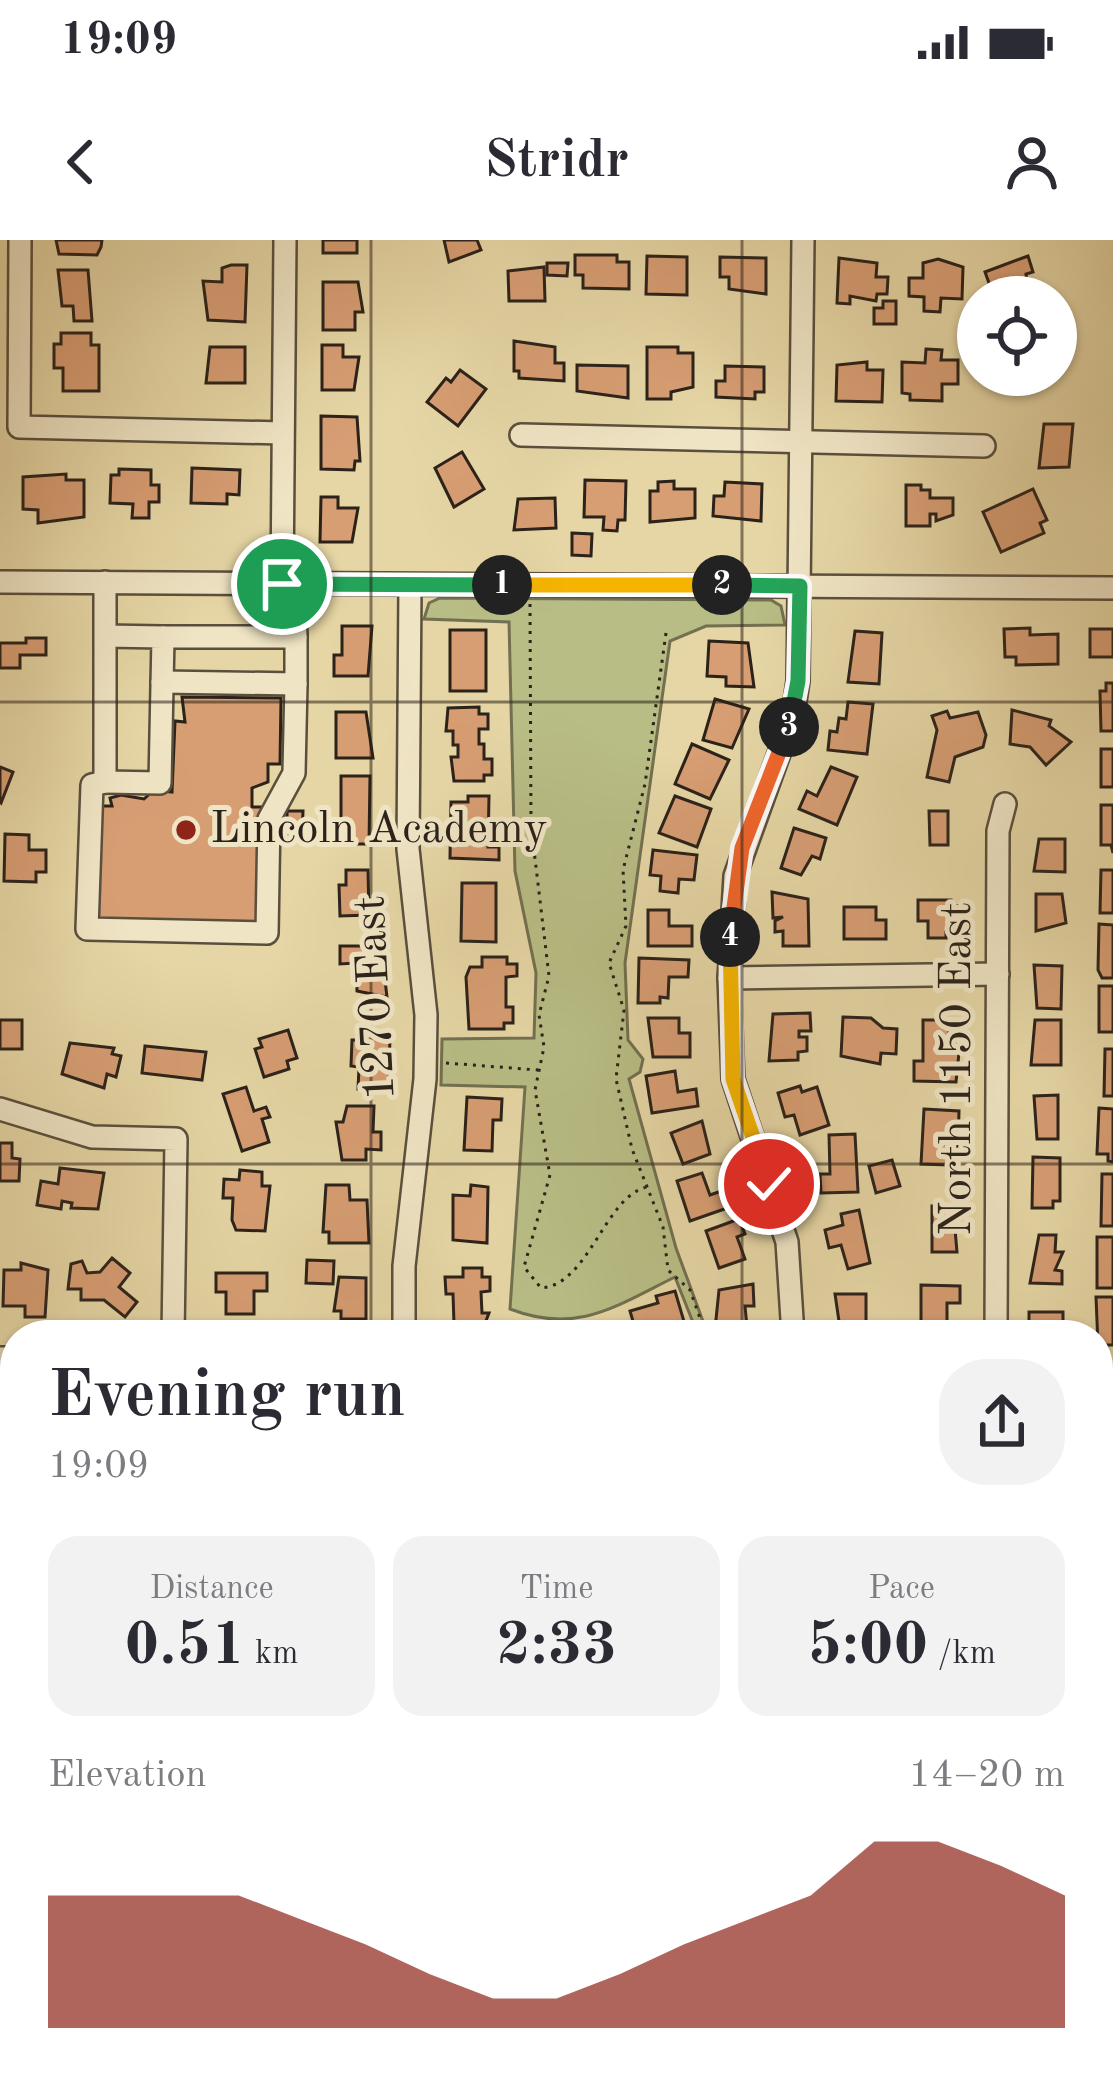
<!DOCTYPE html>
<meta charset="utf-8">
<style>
:root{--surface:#fff;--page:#f2f2f3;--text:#2b2b33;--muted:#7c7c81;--accent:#8f2418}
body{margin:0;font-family:"Old Standard TT",serif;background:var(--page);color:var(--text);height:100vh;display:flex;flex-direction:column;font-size:45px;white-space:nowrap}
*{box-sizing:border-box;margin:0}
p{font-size:39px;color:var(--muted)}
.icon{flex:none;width:66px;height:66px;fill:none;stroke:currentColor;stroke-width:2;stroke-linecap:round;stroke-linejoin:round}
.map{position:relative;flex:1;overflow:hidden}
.drawer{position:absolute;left:0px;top:1080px;width:1113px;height:771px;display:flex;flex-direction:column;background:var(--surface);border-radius:48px 48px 0 0;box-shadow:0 3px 9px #0004}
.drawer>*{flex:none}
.fabs{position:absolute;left:957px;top:36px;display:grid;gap:24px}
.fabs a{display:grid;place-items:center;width:120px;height:120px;border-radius:50%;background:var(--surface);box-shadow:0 3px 9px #0004;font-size:60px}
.pin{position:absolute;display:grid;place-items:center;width:102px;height:102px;color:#fff;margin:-51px;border:6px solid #fff;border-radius:50%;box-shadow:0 3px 12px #0007}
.km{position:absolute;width:60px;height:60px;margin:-30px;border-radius:50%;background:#222;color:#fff;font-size:33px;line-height:60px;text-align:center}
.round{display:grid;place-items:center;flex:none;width:126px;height:126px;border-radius:48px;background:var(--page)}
.summary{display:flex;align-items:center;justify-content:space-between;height:204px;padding:0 48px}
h1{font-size:66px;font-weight:700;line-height:90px}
.stats{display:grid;grid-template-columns:repeat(3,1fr);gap:18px;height:204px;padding:12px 48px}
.stats div{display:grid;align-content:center;border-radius:30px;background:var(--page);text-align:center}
.stats b{font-size:60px;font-weight:700}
.stats small{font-size:33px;font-weight:400}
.stats p{font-size:33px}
.chart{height:336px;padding:24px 48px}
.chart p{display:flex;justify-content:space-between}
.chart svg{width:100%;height:216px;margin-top:12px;fill:var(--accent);opacity:.7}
.status{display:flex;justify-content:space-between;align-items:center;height:84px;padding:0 60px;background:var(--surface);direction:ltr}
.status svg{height:33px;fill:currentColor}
header{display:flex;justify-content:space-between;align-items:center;height:156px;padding:0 48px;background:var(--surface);font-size:54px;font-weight:700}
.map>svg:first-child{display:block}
.green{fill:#b8bd85;stroke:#727050;stroke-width:3}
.building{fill:#d79d73;stroke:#2b221a;stroke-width:3}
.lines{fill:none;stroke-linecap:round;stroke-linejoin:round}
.minor-casing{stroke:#5a4f3d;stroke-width:26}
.path{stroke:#2b221a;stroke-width:3;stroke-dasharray:3 6;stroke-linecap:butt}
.minor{stroke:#efe4c4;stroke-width:21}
.split-1-casing{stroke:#fff;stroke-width:24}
.split-2-casing{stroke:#fff;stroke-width:24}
.split-3-casing{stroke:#fff;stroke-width:24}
.split-4-casing{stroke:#fff;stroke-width:24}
.split-5-casing{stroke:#fff;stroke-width:24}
.split-1{stroke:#22a559;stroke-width:15}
.split-2{stroke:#f5b400;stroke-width:15}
.split-3{stroke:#22a559;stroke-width:15}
.split-4{stroke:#f0652b;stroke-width:15}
.split-5{stroke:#f5b400;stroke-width:15}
.grid{fill:none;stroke:#2b221a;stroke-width:3;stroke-opacity:0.55}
.poi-dot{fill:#8f2418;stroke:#efe4c4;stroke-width:4.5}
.labels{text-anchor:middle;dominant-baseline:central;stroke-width:10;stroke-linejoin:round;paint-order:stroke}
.poi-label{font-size:45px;fill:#2b221a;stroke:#efe4c4;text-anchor:start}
.street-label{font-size:45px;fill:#2b221a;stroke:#efe4c4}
</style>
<div class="status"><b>19:09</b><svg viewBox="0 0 49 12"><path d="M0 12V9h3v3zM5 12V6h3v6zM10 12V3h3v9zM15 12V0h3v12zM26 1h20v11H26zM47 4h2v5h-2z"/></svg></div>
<header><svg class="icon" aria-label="back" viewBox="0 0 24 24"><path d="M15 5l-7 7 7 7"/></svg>Stridr<svg class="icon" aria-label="person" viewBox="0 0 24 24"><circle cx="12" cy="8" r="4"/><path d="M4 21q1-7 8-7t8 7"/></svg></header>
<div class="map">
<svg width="1113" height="1849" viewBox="0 0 1113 1849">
<rect width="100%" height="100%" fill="#e6d6a5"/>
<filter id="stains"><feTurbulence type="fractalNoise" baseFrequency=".00167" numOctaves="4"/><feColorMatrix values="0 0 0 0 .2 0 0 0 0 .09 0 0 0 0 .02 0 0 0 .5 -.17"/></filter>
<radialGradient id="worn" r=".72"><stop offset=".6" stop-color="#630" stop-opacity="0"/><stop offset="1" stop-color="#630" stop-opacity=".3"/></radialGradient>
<g class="green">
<path d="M440 358 771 360 781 366 785 385 706 386 670 401 625 723 628 800 643 819 640 832 629 839 676 1008 708 1095H698L675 1037C616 1066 577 1095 510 1069L525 847 441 845 442 799 534 798 536 733 515 631 509 382 424 379 429 363Z"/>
<rect x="1098" y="1153" width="15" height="411"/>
<path d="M409 1836H627L642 1840 639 1849H455Z"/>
</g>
<g class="building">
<path d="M56 0H102L101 7 97 15 59 14Z"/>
<rect x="323" y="0" width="34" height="13"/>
<path d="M444 0H477L481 10 449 22Z"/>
<path d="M575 15H617V22H629V49L583 48V35H575Z"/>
<path d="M647 16 687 17V55L646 54Z"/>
<path d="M1028 16 1033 32 1026 34 1028 57H994L985 32Z"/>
<path d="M720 17 766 18V54L729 49V37H720Z"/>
<path d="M839 18 877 23 876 37H888L887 54H877L876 61 850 56V64L837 63Z"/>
<path d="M938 19 963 27 962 59 941 58 940 72 924 71V57L909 56V38H923V23Z"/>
<path d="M547 23H568L567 36 547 35Z"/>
<path d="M231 25H247L245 82 208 80 203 41 222 42V28Z"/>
<path d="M544 27 545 61H509L508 31Z"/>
<path d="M58 30H88L92 81H74L73 66H62Z"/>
<path d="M323 42H358L363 72H355V90H323Z"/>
<path d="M883 61H896V84H874V68H883Z"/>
<path d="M61 93H91V105H99V151H63V128H54V104H61Z"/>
<path d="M514 101 555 107V123H564V141L519 138V131H514Z"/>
<path d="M322 105H343V117H359L354 150H322Z"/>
<path d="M210 107H245V143H206Z"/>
<path d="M647 107H678V113H693V147L671 152V159H647Z"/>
<path d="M926 109 942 110 941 120H958V144H942V161L910 160V154L902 153V122L925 123Z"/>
<path d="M867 122V130H883L882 162 836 161 837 125Z"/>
<path d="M577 125 628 126V158L577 151Z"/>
<path d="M725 126 764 127V152H755V159L716 157V141H725Z"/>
<path d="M460 130 486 149 458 186 427 162 446 138 451 142Z"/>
<path d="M985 135H1043L1040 146 1025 141 1021 151 983 141Z"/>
<path d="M321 176 357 177 360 221H355L354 230 321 229Z"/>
<path d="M1044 184H1073L1069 227 1039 228Z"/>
<path d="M462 212 484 249 454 267 435 228Z"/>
<path d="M192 228 240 230 239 255 227 254V264L191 263Z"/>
<path d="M119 229 151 230V245H159V262H149V278H132L133 264 110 263 111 235H119Z"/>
<path d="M66 234V240H84V277L38 283V270L23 269V237Z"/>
<path d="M585 240 626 241 625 280H618L617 291 603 290 604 277H584Z"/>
<path d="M674 241V249H695V278L650 282V251H658V242Z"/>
<path d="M725 242 762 244 761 281 713 276 714 256H724Z"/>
<path d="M906 245H921V250H930V258H953V275L936 281V274H930V286H906Z"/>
<path d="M1033 249 1047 280 1040 283 1044 293 1001 312 983 272Z"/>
<path d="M321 257H338V268H358L352 302H320Z"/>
<path d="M555 258 556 288 514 290 518 259Z"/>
<path d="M572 293 592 294 591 316 572 315Z"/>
<path d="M342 386H372L368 436H334V415H342Z"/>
<path d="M1030 388V395L1058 394V424L1016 425V417H1005L1004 389Z"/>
<rect x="1090" y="389" width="23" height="28"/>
<rect x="450" y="390" width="36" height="61"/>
<path d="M855 391 882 393 879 444 848 442Z"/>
<path d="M26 398H46V415H20V428H0V403H26Z"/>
<path d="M709 401 748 403 754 447 726 446V437L707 436Z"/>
<path d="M1106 443H1113V491H1101L1100 451H1106Z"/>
<path d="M182 457 281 458 280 524H268V542L252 548V567H262L260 683 96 680 100 566H112L110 558 121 555 144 559 154 550 172 552 175 481 185 482Z"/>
<path d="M715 459 749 469 732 508 703 500Z"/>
<path d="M848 462 873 464 867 514 828 510 830 491 837 492 839 478 846 479Z"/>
<path d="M479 467V474H488V489H479V504H484V519H492V535H484V541H454L451 517H458V505H453V491H446L448 468Z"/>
<path d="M1012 470 1051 480 1049 486 1071 502 1046 525 1030 507 1010 504Z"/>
<path d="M947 471 950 478 978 472 986 495 983 507 955 517 949 542 927 537 937 490 932 476Z"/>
<path d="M336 472H366L373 518H336Z"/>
<path d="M692 504 729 520 710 559 675 544Z"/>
<rect x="1101" y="509" width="12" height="38"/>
<path d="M0 527 13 532 1 563 0 562Z"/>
<path d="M831 527 857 537 837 585 799 569 807 551 817 556Z"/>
<path d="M341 536H370L369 604H341Z"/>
<path d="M468 556H489L488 607H499V620L450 618 451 562H468Z"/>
<path d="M675 556 711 569 697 607 659 593Z"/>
<path d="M1101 565H1113V613L1111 605H1101Z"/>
<path d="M287 571H303L302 600 287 599Z"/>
<path d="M929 571H948V605H930Z"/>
<path d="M794 588 826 598 820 619 812 616 801 635 781 628Z"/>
<path d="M5 594 29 595V610H46V632H36V642L4 641Z"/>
<path d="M1039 599H1065V632L1034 631Z"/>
<path d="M653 610 697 615 694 640 679 639 678 653 660 651 661 636 650 635Z"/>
<path d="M346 630H368L369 675 340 676 339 645H346Z"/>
<path d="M1101 630H1113V673H1100Z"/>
<path d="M462 643H496V702L461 701Z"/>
<path d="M772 652 808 659 809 706H783V691L775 692V681L783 677 773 678Z"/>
<path d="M1036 654H1062L1066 683 1036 691Z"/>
<path d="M918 660H951V666H967V687L946 692V698H928V681H918Z"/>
<path d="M844 667H876V680H886V699H844Z"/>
<path d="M648 670H669V686H692V706H648Z"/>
<path d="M1099 684 1113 685V738H1102L1098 730Z"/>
<path d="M340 706H381L387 757 357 751 356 723 340 724Z"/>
<path d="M482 717H507V724H517V736L506 737V767H513V783H504V789H469L466 737 470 727H482Z"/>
<path d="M639 718 689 720 688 737H669L668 758 660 757V763H638Z"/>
<path d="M1034 725 1062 726 1061 769 1037 768Z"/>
<rect x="1099" y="746" width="14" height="46"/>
<path d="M810 773 811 791H799V797H807V811L798 812V820L769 821 773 774Z"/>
<path d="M843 777 871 778 883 788 897 789 896 814 881 813 880 824 841 816Z"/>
<path d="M648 778H679V793H690V817H653Z"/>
<rect x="0" y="780" width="22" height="29"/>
<path d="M923 780H949V803H960L956 842 914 841V821H923Z"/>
<path d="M1035 780H1061V825H1031Z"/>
<path d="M288 790 297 818 287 821 289 829 264 837 255 809 262 807 259 799Z"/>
<path d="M358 790 390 791 389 849H358L359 827 351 826 352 800H358Z"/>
<path d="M70 803 114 808 112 814 121 816 116 837 107 834 104 848 62 834Z"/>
<path d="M145 806 206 812 202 840 142 833Z"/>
<path d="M1105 809H1113V856H1104Z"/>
<path d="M675 831 678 852 696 849 698 866 652 873 646 836Z"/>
<path d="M800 846 802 852 817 847 829 885 800 895 794 875 785 877 778 853Z"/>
<path d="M246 847 254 871 266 867 270 877 262 879 269 902 242 911 223 854Z"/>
<path d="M1058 855V899H1037L1034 856Z"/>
<path d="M467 857 502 859 501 880H493L492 911 464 910Z"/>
<path d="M347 866H374L373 892H381V910L366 909V920H342L336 882H343Z"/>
<path d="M1099 868 1113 869V922L1108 921V914H1097Z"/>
<path d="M924 869 959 871 958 908 949 907 948 925 921 924Z"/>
<path d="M702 881 710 914 683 924 671 893Z"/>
<path d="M855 894 858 952 821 953 820 934H830L829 895Z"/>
<path d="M0 903H12V918L20 919 19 941H0Z"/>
<path d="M1033 917 1060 918V961H1053V968H1032Z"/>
<path d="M892 920 900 946 876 953 869 926Z"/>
<path d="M60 928 104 933 98 969 71 968 72 963 62 961 61 969 37 965 41 941 58 944Z"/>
<path d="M240 930 262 932V946H270L265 991 236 990 232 980 233 958H223L224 939 239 940Z"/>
<path d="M702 933 710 955 727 949 733 966 690 981 677 941Z"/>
<path d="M1102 934H1113V986H1101Z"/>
<path d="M326 945H349L350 960H367L369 1003H329V992H323Z"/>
<path d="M471 945 488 947 487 1003 453 1000V955L470 956Z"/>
<path d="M932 966H953L957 1012H932Z"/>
<path d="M859 970 870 1023 848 1029 841 1005 829 1008 825 990 843 985 841 974Z"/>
<path d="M739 979 745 994 737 997 745 1019 719 1028 706 991Z"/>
<path d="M1039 995H1056L1055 1012H1063L1055 1030 1062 1031V1044L1030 1043Z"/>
<rect x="1097" y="997" width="16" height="51"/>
<path d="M112 1018 130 1033 119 1047 137 1062 125 1077 104 1060H81V1049H68L71 1024 82 1021 87 1033 100 1032Z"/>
<path d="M307 1020 334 1021 333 1044 306 1043Z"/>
<path d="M21 1023 48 1030 45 1077H25V1066H3L4 1030H21Z"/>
<path d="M463 1028H482V1037H490V1051L481 1052 482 1073H489L482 1091H464V1084H454L453 1054H446L445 1037H463Z"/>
<path d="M216 1033H267V1051H254V1074H226V1052H216Z"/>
<path d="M339 1037 366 1038V1079H341V1071H334Z"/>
<path d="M753 1044 754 1066H745L747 1087 715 1089 719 1050Z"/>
<path d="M921 1045 960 1046V1063H947V1092L921 1091Z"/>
<path d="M675 1051 688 1095H637L630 1071 658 1063 656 1056Z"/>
<path d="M835 1054H866V1095H841Z"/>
<path d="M1096 1057H1113V1105H1098Z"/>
<rect x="1029" y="1072" width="34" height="23"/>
<path d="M12 1162 15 1211H1V1173H12Z"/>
<path d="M1113 1610V1650H1098V1611Z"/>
<path d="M1113 1667V1716L1098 1719V1670Z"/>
<path d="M1100 1798 1113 1806V1847L1101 1839 1105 1833 1098 1828Z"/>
<path d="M866 1836H920L916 1849H864Z"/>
</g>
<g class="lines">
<g class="minor-casing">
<g id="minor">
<path d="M20 0 19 187 282 193"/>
<path d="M521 195 984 206"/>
<path d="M0 342 1113 348"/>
<path d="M282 343 285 0"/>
<path d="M105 396 163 397 160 543 105 542V342"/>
<path d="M163 397H296L294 344"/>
<path d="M162 442 296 444V397"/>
<path d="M105 542 92 545 87 689 267 693 269 579 294 533 296 444"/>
<path d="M729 738 998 734"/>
<path d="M0 869 92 897 176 899 173 1095"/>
<path d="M404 1095V1026L425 839 426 775 408 609 410 345"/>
<path d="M793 1095 787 1002 733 839 729 738 735 636 793 475 798 441 803 0"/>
<path d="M996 1095 998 591 1005 564"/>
<path d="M0 1118H15"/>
<path d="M1098 1138 1113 1139"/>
<path d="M1098 1574H1113"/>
<path d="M0 1829 15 1831"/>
<path d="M46 1836 67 1849"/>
<path d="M234 1836 263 1849"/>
<path d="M1030 1836 1052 1849"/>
<path d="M657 1849 660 1836"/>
</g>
</g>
<g class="path">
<path d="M530 364 531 585 549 736 539 775 544 807 535 850 550 935 524 1027 541 1048C589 1045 605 956 647 947"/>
<path d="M666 393 645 544 623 630 626 686 609 723 624 770 616 839 632 909 663 987 668 1030 690 1050 706 1095"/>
<path d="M446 823 538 830"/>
<path d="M0 1725 15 1726"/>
<path d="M458 1836 500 1849"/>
</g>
<use href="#minor" class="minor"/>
</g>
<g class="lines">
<g class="split-1-casing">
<path id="split-1" d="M282 344 502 345"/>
</g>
<g class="split-2-casing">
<path id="split-2" d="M502 345H722"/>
</g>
<g class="split-3-casing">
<path id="split-3" d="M722 345 800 346 798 441 789 487"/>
</g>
<g class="split-4-casing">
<path id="split-4" d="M730 697 742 608 789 487"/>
</g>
<g class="split-5-casing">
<path id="split-5" d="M730 697 733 839 769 944"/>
</g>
<use href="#split-1" class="split-1"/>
<use href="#split-2" class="split-2"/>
<use href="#split-3" class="split-3"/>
<use href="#split-4" class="split-4"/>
<use href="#split-5" class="split-5"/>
</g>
<path class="grid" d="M371 0V1095M742 0V1095M0 462H1113M0 924H1113M0 1387H15M1098 1387H1113M371 1836V1849M742 1836V1849"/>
<circle class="poi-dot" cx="186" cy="590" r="12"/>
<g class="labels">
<g class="poi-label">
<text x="210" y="590">Lincoln Academy</text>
</g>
<g class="street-label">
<text transform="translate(377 758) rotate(-93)">1270 East</text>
<text transform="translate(958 829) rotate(-90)">North 1150 East</text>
</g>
</g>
<rect width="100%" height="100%" filter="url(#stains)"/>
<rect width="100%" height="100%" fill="url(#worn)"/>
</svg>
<div class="fabs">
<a><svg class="icon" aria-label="locate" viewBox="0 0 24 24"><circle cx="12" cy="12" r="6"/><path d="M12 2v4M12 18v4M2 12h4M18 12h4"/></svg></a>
</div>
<div class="pin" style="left:282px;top:344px;background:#1e9e55"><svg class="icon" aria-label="arrive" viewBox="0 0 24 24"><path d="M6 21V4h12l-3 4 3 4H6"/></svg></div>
<div class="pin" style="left:769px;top:944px;background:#d93025"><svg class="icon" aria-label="check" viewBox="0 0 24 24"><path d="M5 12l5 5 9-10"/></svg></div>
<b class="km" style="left:502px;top:345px">1</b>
<b class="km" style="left:722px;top:345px">2</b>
<b class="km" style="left:789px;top:487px">3</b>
<b class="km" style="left:730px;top:697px">4</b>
<section class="drawer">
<div class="summary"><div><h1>Evening run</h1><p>19:09</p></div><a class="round"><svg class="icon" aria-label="share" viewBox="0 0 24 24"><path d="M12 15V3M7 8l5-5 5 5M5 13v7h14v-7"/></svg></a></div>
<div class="stats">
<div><p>Distance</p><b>0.51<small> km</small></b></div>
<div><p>Time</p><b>2:33</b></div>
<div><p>Pace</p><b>5:00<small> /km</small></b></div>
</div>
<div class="chart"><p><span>Elevation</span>14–20 m</p>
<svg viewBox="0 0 160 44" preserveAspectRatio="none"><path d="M0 44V17L10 17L20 17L30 17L40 22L50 27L60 33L70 38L80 38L90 33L100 27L110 22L120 17L130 6L140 6L150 11L160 17V44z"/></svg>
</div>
</section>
</div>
